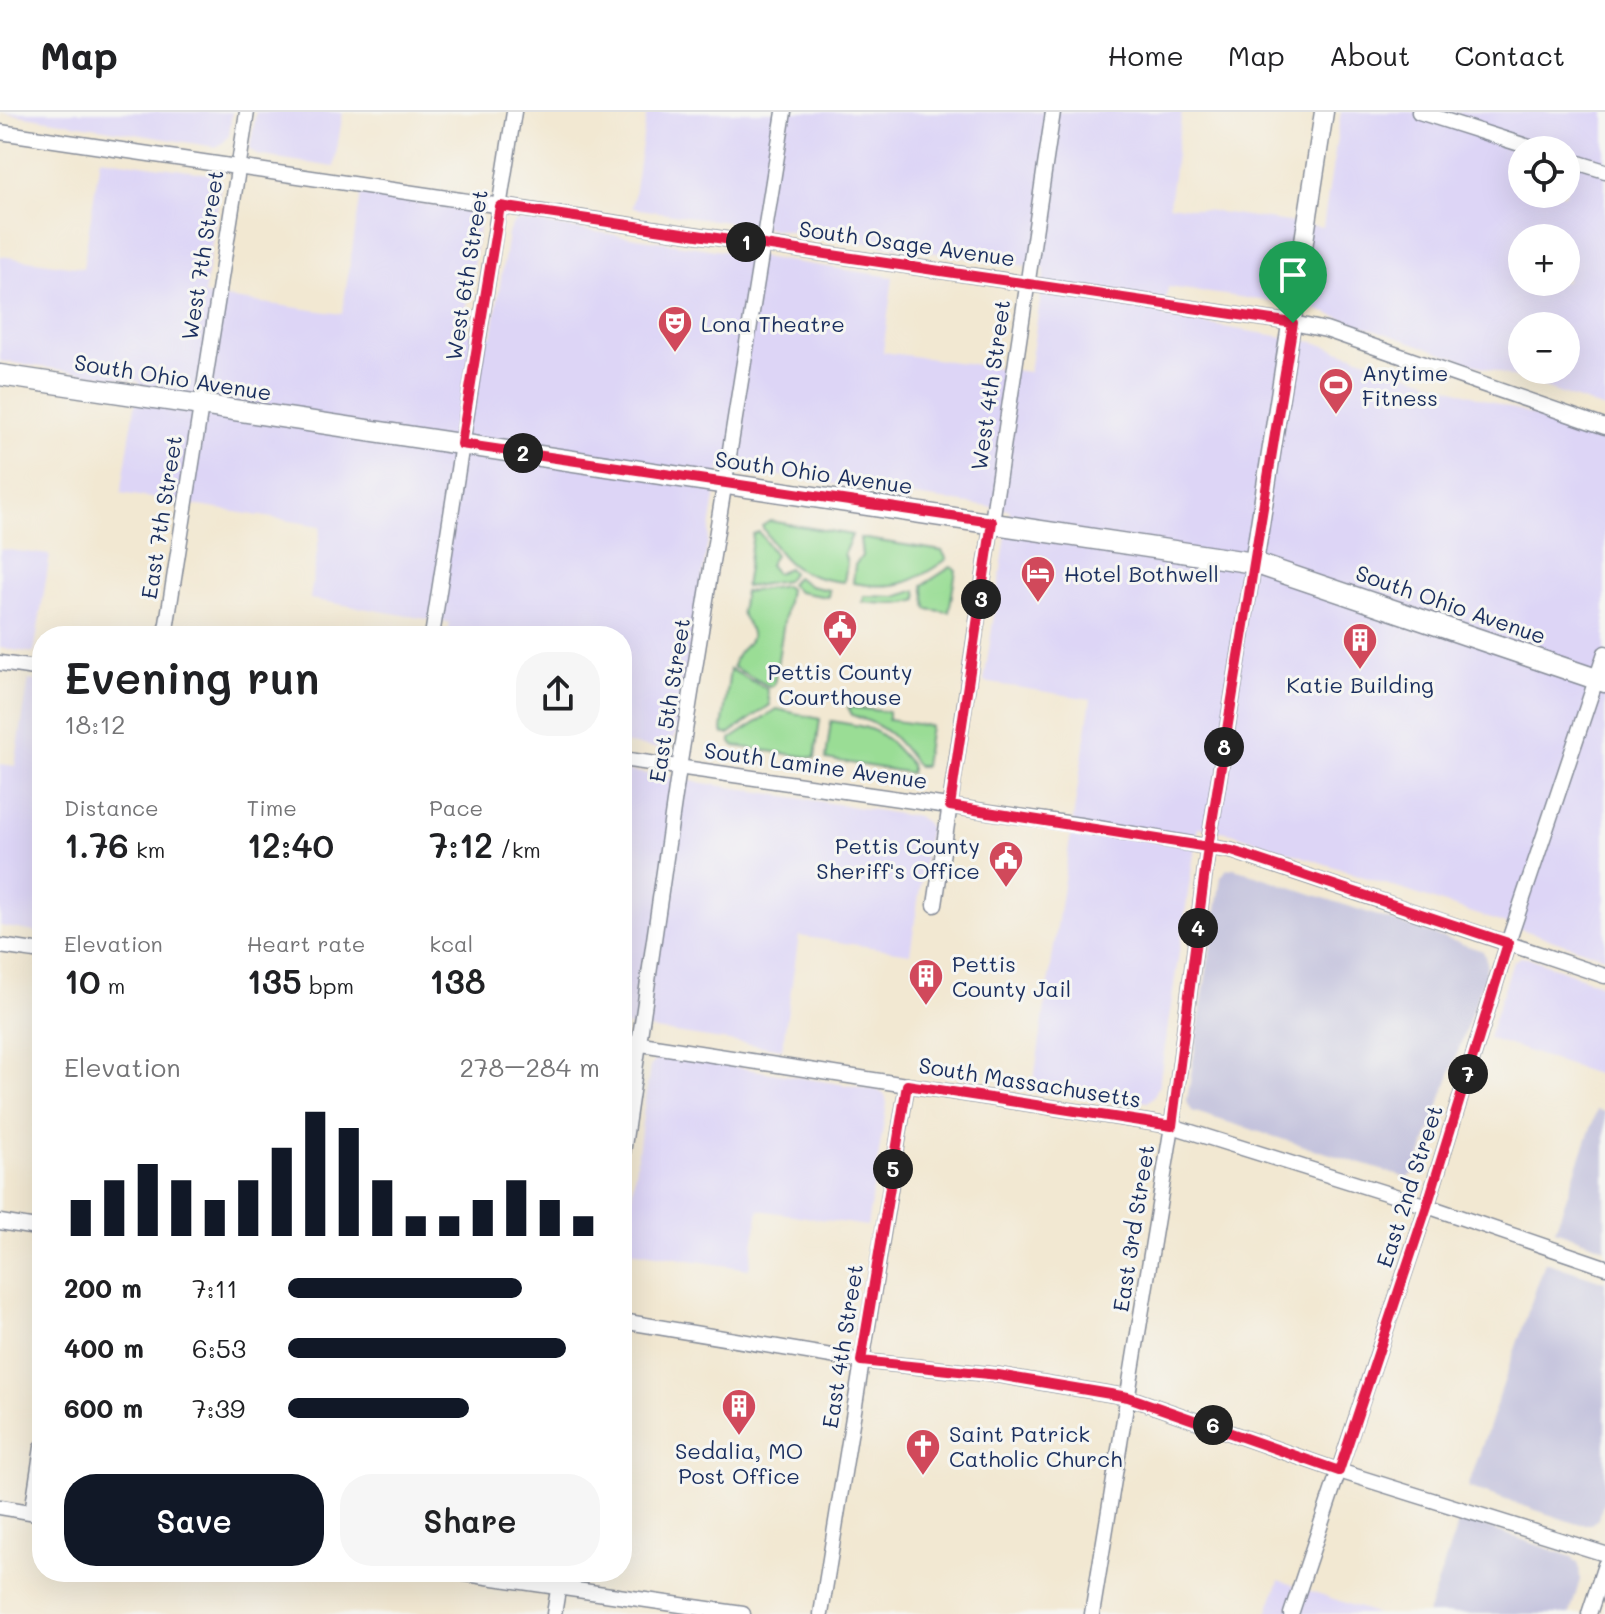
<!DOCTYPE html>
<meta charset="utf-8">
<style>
:root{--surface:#fff;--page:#f6f6f6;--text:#202124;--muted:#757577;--line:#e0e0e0;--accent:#111827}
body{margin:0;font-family:Mali,sans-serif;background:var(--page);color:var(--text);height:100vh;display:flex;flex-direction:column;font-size:30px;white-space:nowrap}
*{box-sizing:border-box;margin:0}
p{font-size:26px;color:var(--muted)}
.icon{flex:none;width:44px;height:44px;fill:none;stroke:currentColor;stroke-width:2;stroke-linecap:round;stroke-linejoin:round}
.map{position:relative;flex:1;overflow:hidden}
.details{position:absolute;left:32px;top:514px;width:600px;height:956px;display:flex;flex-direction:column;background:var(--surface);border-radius:32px;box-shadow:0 8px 32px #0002}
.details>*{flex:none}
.tools{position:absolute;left:1508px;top:24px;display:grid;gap:16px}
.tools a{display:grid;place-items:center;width:72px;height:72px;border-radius:50%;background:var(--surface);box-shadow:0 8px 32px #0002;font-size:40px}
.pin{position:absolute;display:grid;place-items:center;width:68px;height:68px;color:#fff;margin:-82px -34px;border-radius:50% 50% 50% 0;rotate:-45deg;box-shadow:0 0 8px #0007}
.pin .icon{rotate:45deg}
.km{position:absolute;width:40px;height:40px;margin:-20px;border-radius:50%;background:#222;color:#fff;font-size:22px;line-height:40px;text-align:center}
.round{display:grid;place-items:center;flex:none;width:84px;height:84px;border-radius:32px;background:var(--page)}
.headline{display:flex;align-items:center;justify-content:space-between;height:136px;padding:0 32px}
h1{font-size:44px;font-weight:600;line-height:60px}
.figures{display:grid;grid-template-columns:repeat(3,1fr);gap:12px;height:136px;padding:8px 32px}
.figures div{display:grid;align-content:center}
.figures b{font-size:34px;font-weight:600}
.figures small{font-size:22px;font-weight:400}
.figures p{font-size:22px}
.chart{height:224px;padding:16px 32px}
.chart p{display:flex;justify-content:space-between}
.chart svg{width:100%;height:144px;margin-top:8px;stroke:var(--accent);stroke-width:6}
.button{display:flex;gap:16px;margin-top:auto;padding:16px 32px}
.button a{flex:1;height:92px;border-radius:32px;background:var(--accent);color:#fff;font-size:32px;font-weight:600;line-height:92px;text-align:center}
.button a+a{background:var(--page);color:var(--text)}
ul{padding:0 32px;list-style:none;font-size:26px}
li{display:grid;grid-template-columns:128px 96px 1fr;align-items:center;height:60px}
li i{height:20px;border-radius:10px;background:var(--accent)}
header{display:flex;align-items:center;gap:48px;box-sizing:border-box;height:112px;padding:0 40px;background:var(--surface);border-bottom:2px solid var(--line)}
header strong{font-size:38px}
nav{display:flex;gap:44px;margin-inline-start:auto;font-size:28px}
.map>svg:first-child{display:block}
.built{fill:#ddd5f6;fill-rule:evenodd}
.industrial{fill:#c2c1dc}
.green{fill:#9add95;stroke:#5a867a;stroke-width:2}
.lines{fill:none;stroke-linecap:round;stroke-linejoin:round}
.minor-casing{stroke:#868c98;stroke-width:17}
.tertiary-casing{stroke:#868c98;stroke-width:21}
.secondary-casing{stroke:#868c98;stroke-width:23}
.minor{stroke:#fff;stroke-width:14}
.tertiary{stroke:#fff;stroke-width:18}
.secondary{stroke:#fff;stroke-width:20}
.route-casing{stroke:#fff;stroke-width:16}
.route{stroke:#e11d48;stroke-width:10}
.labels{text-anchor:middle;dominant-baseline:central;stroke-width:6;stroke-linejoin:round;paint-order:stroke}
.street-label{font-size:22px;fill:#1b2f5e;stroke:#f6f6f2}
.poi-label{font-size:22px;fill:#1b2f5e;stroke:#f6f6f2;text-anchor:start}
</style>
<header>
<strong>Map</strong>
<nav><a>Home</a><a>Map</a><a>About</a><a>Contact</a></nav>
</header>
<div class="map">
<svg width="1605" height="1502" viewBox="0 0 1605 1502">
<rect width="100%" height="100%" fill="#f6f6f2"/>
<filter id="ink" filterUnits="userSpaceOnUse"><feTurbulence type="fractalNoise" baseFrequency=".0125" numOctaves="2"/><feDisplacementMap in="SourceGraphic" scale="16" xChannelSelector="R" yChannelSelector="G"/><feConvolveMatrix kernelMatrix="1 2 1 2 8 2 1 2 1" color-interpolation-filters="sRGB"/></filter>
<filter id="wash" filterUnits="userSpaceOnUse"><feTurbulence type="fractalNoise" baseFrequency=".006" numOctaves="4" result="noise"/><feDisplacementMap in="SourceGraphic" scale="32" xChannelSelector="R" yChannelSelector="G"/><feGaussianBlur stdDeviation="1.8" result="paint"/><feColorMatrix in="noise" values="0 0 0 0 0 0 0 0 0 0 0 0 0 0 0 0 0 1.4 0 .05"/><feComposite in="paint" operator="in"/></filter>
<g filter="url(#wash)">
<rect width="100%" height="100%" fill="#f2e8d2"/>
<g class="built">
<path d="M0 0H232L229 23 224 30 216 35Z"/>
<path d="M256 0H343L334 55 257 43 250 36Z"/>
<path d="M647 0H1182L1169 93 1323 115 1341 0H1605V297L1309 195 1168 175 1163 205 1314 230 1605 328V845L1232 721 1198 715 1159 973 1154 984 1148 990 1033 975 1091 587 984 570 1010 398 720 355 677 620 670 631 661 637 622 631V524H448L450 511 310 487 321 414 121 381 139 269 0 249V144L83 156 100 46 216 63 221 70 204 183 342 202 361 82 474 100 478 106 479 116 462 220 492 224 508 122 511 114 518 108 893 165 883 240 1029 260 1045 157 632 96ZM1522 38H1566V82H1522ZM1522 126H1566V170H1522ZM1522 214H1566V258H1522Z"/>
<path d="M0 437 50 443 34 541 0 536Z"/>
<path d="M29 568 42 570V821L0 814V652L15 654Z"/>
<path d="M622 658 918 705 926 710 929 717 910 841 799 824 782 937 622 913Z"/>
<path d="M1520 845 1530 846 1605 874V965L1488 926 1513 850Z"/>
<path d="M660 943 877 978 885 983 887 991 867 1114 759 1098 749 1157 624 1138 650 955Z"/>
<path d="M1279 1468 1377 1502H1267Z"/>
</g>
<g class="industrial">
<path d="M1234 756 1483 839 1487 850 1485 863 1415 1061 1407 1066 1192 999 1187 990 1221 765 1227 757Z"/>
<path d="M1597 998 1605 1000V1136L1555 1118Z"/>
<path d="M1545 1150 1605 1170V1386L1598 1407 1591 1412H1577L1468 1375Z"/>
<path d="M1460 1406 1572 1445 1579 1453 1580 1468 1570 1502H1427Z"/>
</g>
<g class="green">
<path d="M770 409 852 423 844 441 847 451 844 470C800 465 784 454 762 414Z"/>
<path d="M759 420 775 443 769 453 776 461 788 456 792 461 786 469 745 475 753 422Z"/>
<path d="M860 426 942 439 947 447C912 472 895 478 853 471L855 453 862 444Z"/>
<path d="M951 455 956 458 949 500 927 497 923 473Z"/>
<path d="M796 465 810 474 829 478 828 485 798 480 790 472Z"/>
<path d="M785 474 789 477 774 573 770 575 733 555C738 525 766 539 741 501L744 480Z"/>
<path d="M917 478 918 488C899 494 883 492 863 490L864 484 896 485Z"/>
<path d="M730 557 767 577 770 593 729 622H724L722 618Z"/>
<path d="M848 595 888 600V608L930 614 924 654H917C896 625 887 614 852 603Z"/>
<path d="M777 597 820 607 815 646 735 634 731 631V627Z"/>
<path d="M831 609C878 617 879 616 911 653V661L826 647Z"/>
</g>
</g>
<g filter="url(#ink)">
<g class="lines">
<g class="minor-casing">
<g id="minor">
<path d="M1419 0 1539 38"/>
<path d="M0 20 1293 211 1326 218 1605 315"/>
<path d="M1566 47 1605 59"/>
<path d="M165 524 247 0"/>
<path d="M432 524 514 0"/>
<path d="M0 551 42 557"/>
<path d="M622 647 1080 713 1232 739 1605 864"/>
<path d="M935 793 1053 0"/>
<path d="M0 834 42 840"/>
<path d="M622 929 1172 1014 1427 1094 1605 1155"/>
<path d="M622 1048 679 656 784 0"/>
<path d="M0 1110 42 1117"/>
<path d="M622 1209 861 1249 998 1263 1128 1285 1339 1359 1605 1442"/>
<path d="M0 1395 42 1402"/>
<path d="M32 1400 42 1335"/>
<path d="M452 1460 743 1502"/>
<path d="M554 1502 561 1460"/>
<path d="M821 1502 907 973"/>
<path d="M1092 1502 1172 1014 1208 735 1254 451"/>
<path d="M1291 1502 1427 1094 1508 831 1605 541"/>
<path d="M1589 1502 1605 1453"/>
</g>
</g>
<g class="tertiary-casing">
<path id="tertiary" d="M1254 451 1324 0"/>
</g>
<g class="secondary-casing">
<path id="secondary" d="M0 263 1254 451 1605 570"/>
</g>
<use href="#minor" class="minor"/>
<use href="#tertiary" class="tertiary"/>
<use href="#secondary" class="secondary"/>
</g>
</g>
<g class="lines" filter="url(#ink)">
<g class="route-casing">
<path id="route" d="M1293 211 500 94 461 332 992 410 950 694 1208 735 1172 1014 907 973 861 1249 998 1263 1128 1285 1339 1359 1427 1094 1508 831 1232 739 1208 735 1293 211"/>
</g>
<use href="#route" class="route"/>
</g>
<defs>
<g id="theatre-pin" transform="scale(1.8)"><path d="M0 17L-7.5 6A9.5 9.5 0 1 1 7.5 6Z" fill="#d1495b" stroke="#f6f6f2"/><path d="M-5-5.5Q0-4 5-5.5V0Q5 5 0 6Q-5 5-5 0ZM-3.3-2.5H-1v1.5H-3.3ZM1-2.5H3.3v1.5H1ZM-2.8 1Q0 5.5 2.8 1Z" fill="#fff"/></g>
<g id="stadium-pin" transform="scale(1.8)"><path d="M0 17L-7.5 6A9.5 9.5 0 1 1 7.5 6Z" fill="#d1495b" stroke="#f6f6f2"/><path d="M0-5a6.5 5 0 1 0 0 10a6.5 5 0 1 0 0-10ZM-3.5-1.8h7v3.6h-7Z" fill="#fff"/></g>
<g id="hotel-pin" transform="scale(1.8)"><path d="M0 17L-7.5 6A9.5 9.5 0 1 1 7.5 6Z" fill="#d1495b" stroke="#f6f6f2"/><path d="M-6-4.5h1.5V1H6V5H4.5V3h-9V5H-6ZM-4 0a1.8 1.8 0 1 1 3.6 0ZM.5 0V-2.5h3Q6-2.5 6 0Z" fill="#fff"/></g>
<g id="civic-pin" transform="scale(1.8)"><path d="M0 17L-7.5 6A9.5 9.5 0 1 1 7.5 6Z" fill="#d1495b" stroke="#f6f6f2"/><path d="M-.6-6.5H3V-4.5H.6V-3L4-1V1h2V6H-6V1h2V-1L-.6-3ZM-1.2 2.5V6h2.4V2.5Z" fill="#fff"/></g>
<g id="building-pin" transform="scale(1.8)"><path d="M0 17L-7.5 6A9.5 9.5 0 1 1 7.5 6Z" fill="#d1495b" stroke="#f6f6f2"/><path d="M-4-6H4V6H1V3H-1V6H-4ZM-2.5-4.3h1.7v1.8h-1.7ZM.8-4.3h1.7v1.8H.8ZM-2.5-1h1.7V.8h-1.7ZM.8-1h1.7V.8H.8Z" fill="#fff"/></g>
<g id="church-pin" transform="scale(1.8)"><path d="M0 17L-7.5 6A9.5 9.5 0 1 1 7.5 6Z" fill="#d1495b" stroke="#f6f6f2"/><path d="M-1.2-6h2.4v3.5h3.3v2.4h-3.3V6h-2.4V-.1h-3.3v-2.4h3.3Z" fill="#fff"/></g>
</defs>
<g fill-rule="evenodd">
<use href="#theatre-pin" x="675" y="211"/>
<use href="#stadium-pin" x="1336" y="273"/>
<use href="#hotel-pin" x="1038" y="461"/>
<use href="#civic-pin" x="840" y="515"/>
<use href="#building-pin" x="1360" y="528"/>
<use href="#civic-pin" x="1006" y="746"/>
<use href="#building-pin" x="926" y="864"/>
<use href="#building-pin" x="739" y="1294"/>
<use href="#church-pin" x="923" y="1334"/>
</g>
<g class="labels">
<g class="street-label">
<text transform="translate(907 131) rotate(8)">South Osage Avenue</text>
<text transform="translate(202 143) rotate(-81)">West 7th Street</text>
<text transform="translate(466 163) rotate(-81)">West 6th Street</text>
<text transform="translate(173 265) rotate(9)">South Ohio Avenue</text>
<text transform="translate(990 273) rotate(-82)">West 4th Street</text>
<text transform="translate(814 360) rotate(8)">South Ohio Avenue</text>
<text transform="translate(161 405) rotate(-81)">East 7th Street</text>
<text transform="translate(1451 492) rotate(19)">South Ohio Avenue</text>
<text transform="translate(669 588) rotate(-81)">East 5th Street</text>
<text transform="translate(816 653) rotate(8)">South Lamine Avenue</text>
<text transform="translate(1030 970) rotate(9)">South Massachusetts</text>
<text transform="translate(1409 1074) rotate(-72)">East 2nd Street</text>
<text transform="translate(1133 1116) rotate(-81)">East 3rd Street</text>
<text transform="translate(842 1234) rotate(-81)">East 4th Street</text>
</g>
<g class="poi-label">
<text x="701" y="211">Lona Theatre</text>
<text x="1362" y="260">Anytime<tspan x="1362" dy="25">Fitness</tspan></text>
<text x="1064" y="461">Hotel Bothwell</text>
<text x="840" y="559" text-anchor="middle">Pettis County<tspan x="840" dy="25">Courthouse</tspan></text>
<text x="1360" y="572" text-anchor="middle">Katie Building</text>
<text x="980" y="733" text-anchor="end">Pettis County<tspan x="980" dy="25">Sheriff's Office</tspan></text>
<text x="952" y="851">Pettis<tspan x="952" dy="25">County Jail</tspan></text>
<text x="949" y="1321">Saint Patrick<tspan x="949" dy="25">Catholic Church</tspan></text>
<text x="739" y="1338" text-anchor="middle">Sedalia, MO<tspan x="739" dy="25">Post Office</tspan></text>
</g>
</g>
</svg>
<div class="tools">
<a><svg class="icon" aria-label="locate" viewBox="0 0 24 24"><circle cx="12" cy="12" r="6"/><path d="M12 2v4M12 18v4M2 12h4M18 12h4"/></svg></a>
<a>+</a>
<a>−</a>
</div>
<div class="pin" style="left:1293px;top:211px;background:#1e9e55"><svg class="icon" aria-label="arrive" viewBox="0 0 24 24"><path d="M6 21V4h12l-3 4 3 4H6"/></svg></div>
<b class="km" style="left:746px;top:130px">1</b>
<b class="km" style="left:523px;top:341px">2</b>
<b class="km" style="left:981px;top:487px">3</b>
<b class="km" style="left:1198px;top:816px">4</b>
<b class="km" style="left:893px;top:1057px">5</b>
<b class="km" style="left:1213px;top:1313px">6</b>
<b class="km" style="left:1468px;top:962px">7</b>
<b class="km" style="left:1224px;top:635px">8</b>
<section class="details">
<div class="headline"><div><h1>Evening run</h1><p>18:12</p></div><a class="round"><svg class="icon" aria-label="share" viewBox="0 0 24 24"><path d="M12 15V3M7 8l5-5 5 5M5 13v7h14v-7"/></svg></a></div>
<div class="figures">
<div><p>Distance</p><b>1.76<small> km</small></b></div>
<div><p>Time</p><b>12:40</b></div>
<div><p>Pace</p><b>7:12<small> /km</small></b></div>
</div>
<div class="figures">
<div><p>Elevation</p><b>10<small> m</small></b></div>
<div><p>Heart rate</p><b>135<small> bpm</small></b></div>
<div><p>kcal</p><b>138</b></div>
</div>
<div class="chart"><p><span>Elevation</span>278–284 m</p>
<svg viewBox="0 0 160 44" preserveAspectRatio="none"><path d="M5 44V33M15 44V27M25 44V22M35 44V27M45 44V33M55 44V27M65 44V17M75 44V6M85 44V11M95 44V27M105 44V38M115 44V38M125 44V33M135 44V27M145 44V33M155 44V38"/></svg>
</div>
<ul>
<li><b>200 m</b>7:11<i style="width:75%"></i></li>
<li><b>400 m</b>6:53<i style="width:89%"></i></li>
<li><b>600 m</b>7:39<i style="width:58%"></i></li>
</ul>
<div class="button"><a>Save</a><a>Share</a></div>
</section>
</div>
